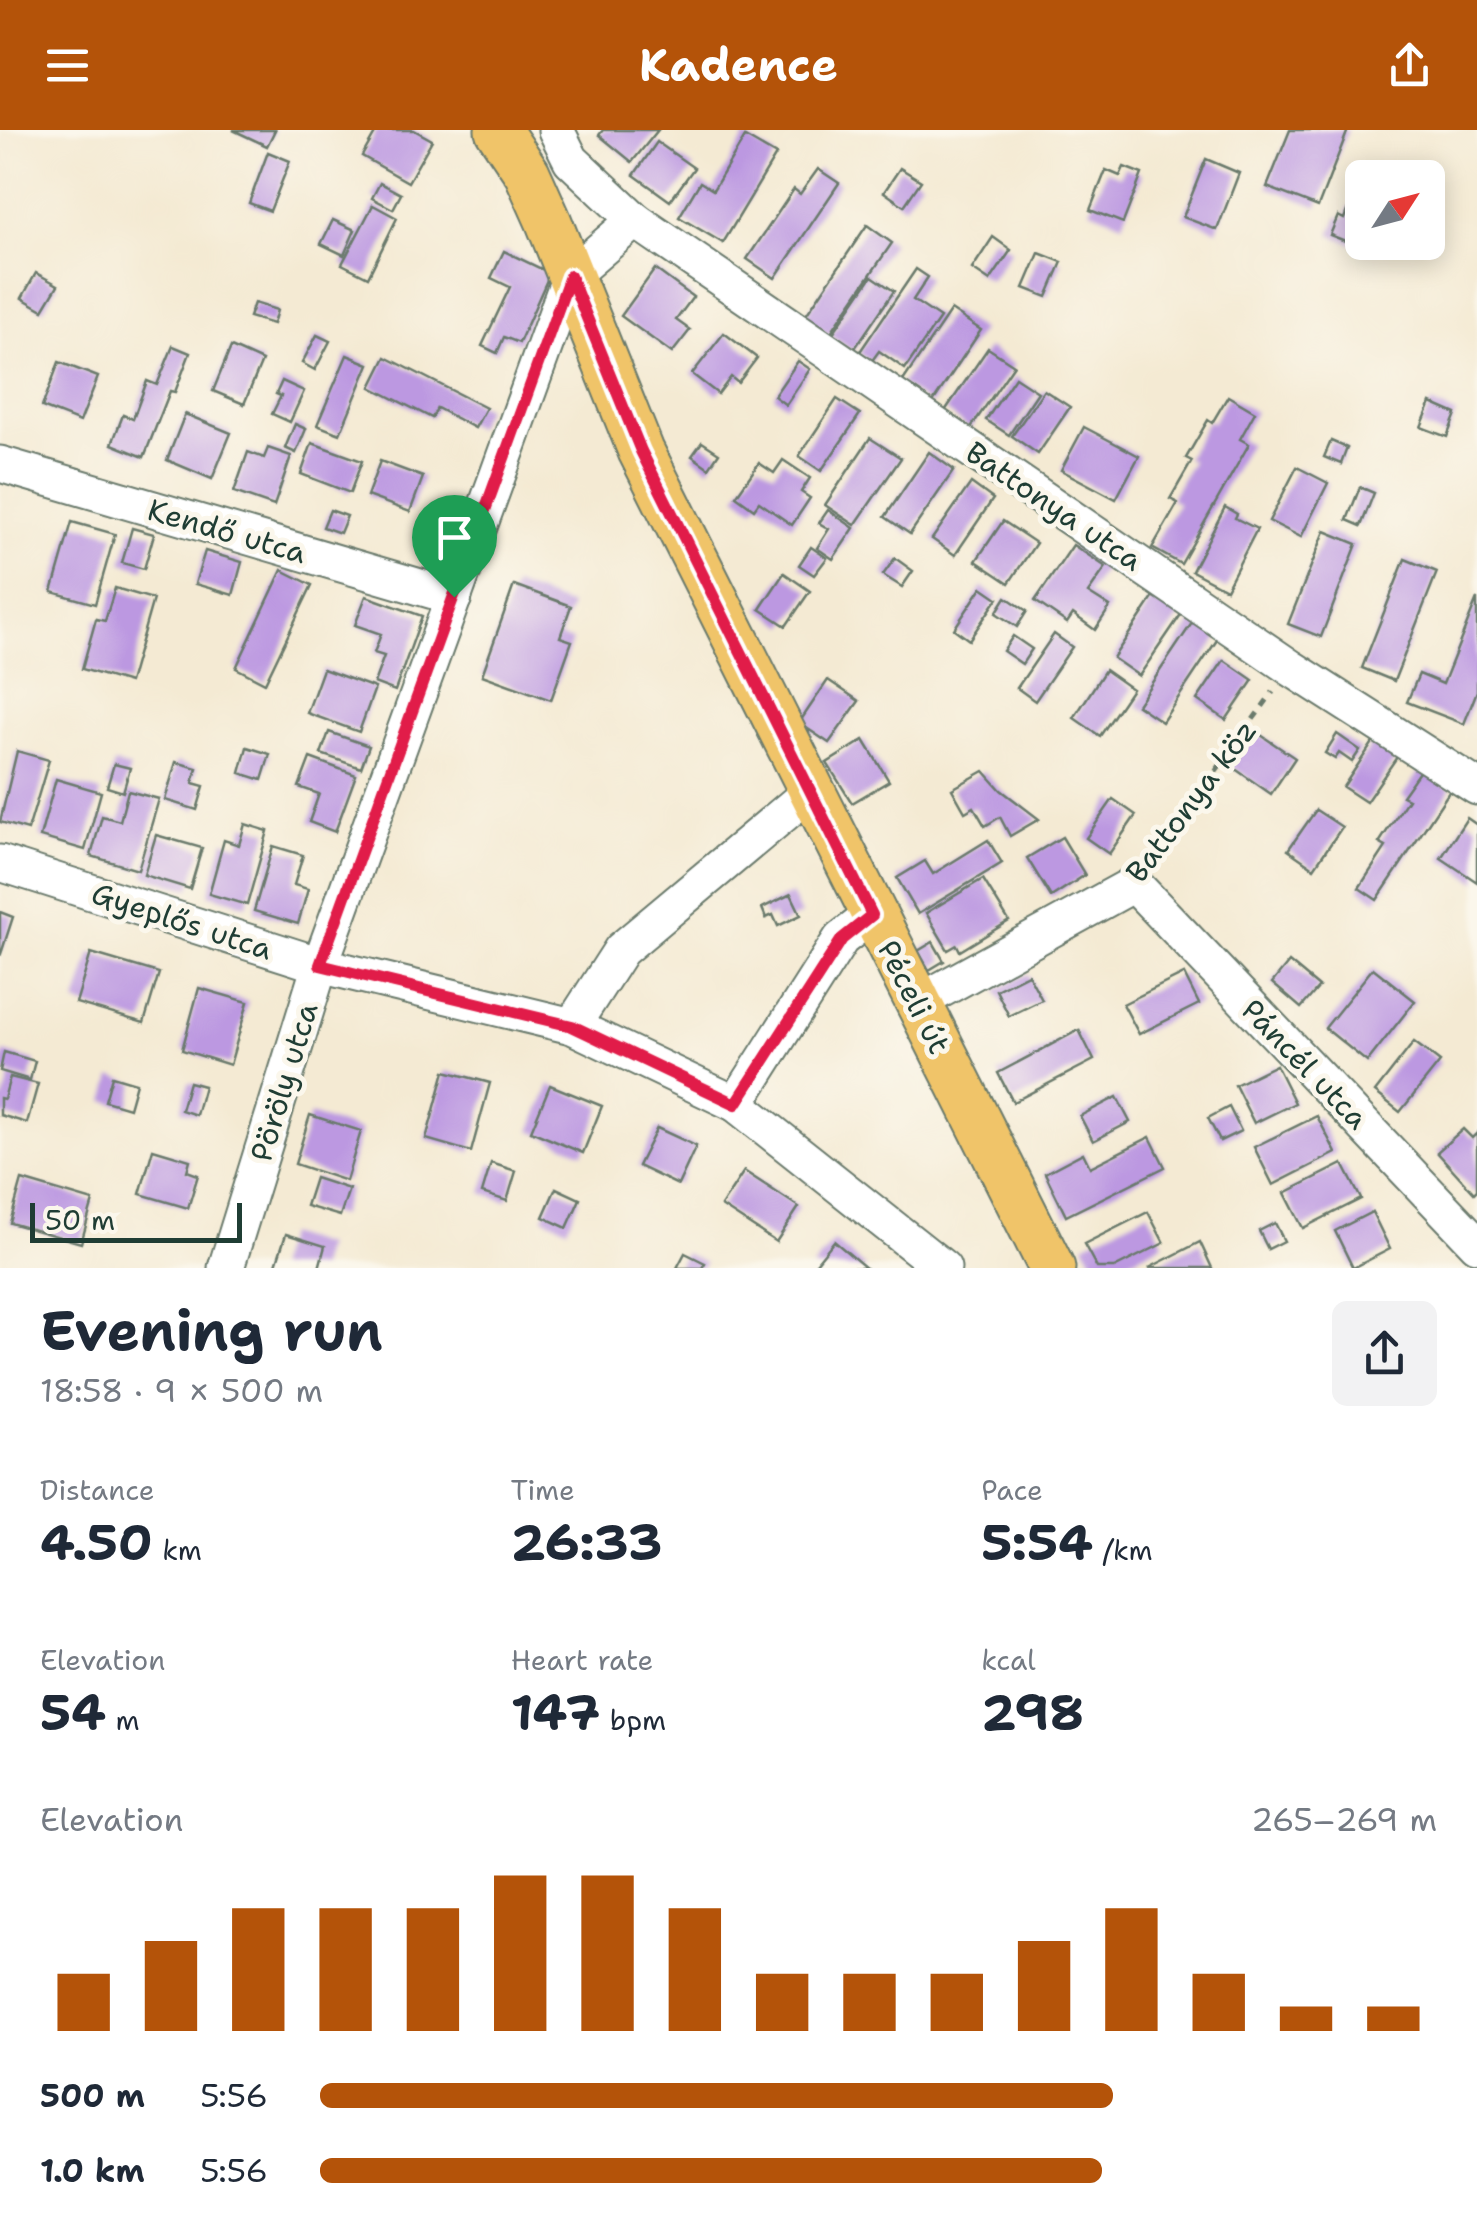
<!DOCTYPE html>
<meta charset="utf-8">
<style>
:root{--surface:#fff;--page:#f2f2f3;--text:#1f2937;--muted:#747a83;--accent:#b45309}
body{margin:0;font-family:"Shantell Sans",sans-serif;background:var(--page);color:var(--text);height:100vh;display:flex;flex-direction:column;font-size:38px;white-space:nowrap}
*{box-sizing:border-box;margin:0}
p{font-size:32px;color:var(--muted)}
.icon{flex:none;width:55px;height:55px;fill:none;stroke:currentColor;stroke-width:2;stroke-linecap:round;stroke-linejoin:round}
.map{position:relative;height:1138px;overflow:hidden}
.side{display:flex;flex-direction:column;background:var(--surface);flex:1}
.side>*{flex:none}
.needle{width:65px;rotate:54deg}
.fabs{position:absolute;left:1345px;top:30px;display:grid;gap:20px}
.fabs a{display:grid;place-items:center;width:100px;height:100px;border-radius:15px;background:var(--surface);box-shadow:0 5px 25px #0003;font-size:50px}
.scale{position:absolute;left:30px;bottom:25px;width:212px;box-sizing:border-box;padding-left:10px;border:5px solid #1f3d34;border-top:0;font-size:28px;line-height:35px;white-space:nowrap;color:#1f3d34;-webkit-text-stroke:8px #fbf7ec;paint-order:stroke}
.pin{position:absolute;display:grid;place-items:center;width:85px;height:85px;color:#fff;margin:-102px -42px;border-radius:50% 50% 50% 0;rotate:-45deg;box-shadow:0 0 10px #0007}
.pin .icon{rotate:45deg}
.round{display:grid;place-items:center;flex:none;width:105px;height:105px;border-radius:15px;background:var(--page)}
.overview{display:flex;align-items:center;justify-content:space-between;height:170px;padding:0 40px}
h1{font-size:55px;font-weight:700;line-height:75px}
.figures{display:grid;grid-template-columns:repeat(3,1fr);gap:15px;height:170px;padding:10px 40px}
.figures div{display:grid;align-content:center}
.figures b{font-size:50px;font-weight:700}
.figures small{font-size:28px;font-weight:400}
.figures p{font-size:28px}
.chart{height:280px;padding:20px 40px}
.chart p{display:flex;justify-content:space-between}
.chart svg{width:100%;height:180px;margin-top:10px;stroke:var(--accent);stroke-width:6}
ul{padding:0 40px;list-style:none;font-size:32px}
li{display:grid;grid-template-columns:160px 120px 1fr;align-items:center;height:75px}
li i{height:25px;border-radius:12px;background:var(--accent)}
header{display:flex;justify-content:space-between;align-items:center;height:130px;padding:0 40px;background:var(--accent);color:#fff;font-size:45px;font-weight:700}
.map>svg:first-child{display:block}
.building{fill:#bc98e1}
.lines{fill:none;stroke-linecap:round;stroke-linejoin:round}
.minor-casing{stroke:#6a7a6c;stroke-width:39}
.major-casing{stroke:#6a7a6c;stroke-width:49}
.path{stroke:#6a7a6c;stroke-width:5;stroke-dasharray:8 8;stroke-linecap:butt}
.minor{stroke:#fff;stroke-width:35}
.major{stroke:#f0c469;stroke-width:45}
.route-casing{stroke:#fff;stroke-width:20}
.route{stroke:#e11d48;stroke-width:12}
.labels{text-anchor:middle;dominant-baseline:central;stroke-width:10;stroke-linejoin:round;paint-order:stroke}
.street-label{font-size:30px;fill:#1f3d34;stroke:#fbf7ec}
</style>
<header><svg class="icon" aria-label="menu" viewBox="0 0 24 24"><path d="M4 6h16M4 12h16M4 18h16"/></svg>Kadence<svg class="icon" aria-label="share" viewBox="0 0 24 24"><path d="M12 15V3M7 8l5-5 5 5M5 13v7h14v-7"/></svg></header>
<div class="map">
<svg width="1477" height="1138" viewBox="0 0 1477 1138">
<rect width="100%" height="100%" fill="#fbf7ec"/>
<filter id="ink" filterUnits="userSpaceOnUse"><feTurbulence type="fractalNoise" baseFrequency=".01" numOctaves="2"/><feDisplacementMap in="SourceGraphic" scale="20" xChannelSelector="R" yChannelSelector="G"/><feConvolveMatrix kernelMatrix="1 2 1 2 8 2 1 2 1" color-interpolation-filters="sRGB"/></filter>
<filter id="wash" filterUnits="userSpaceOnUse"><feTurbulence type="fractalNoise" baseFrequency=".0048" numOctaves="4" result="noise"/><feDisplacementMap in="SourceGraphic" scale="40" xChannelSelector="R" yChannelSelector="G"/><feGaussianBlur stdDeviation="2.25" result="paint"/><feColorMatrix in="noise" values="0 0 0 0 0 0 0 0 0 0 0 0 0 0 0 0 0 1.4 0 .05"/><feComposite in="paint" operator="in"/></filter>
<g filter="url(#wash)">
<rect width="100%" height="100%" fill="#f4ead3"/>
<g id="blocks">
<g class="building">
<path d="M233 0H275L267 16Z"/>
<path d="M377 0H414L432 10 408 52 362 26Z"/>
<path d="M603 0H658L632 32 599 5Z"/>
<path d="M1290 0H1348L1318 77 1267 57Z"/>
<path d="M745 7 776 25 723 113 679 87 700 52 713 60Z"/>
<path d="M657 12 694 38 670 71 634 45Z"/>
<path d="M268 22 290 31 270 81 249 73Z"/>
<path d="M1206 29 1239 43 1217 100 1183 87Z"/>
<path d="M1124 37 1142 44 1123 93 1090 80 1106 40 1120 46Z"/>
<path d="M900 38 921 51 904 76 884 62Z"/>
<path d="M818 39 839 53 775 148 747 129 794 59 800 64Z"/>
<path d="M380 53 401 64 393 79 372 68Z"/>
<path d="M373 75 397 88 368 147 342 134Z"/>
<path d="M1349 76 1362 82 1353 114 1330 105 1338 86 1344 89Z"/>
<path d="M333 90 355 100 344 125 321 114Z"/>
<path d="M867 95 892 113 829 205 804 188Z"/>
<path d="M993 107 1011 120 990 151 972 139Z"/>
<path d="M504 121 550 143 519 213 504 207 497 223 482 216 510 157 491 148Z"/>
<path d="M1039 123 1062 132 1047 167 1024 158Z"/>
<path d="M655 139 693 167 676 190 690 200 672 223 621 186Z"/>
<path d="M916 139 928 147 913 170 940 188 905 239 879 221 871 232 859 223Z"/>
<path d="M36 143 58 155 43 180 22 168Z"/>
<path d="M872 146 894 161 853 221 831 206Z"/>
<path d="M254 173 277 180 273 194 249 187Z"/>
<path d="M951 180 981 200 931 275 901 254Z"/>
<path d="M724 203 757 228 738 253 731 247 718 264 692 244Z"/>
<path d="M317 205 330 211 315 240 302 233Z"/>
<path d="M173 216 190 223 175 262 170 261 144 327 112 314 123 285 133 289 147 251 157 255Z"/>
<path d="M231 217 262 231 244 274 213 261Z"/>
<path d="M988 218 1014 235 970 299 945 281Z"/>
<path d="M347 225 369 234 340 304 317 295Z"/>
<path d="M386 227 486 278 475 298 437 278 432 288 371 257Z"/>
<path d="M798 231 810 239 786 275 774 266Z"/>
<path d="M59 232 98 247 80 292 42 277Z"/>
<path d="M1015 247 1038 262 1009 305 986 290Z"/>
<path d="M282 251 304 261 290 292 272 284 281 266 276 264Z"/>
<path d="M1044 260 1070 277 1038 324 1012 306Z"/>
<path d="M1228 266 1255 282 1240 309 1249 314 1181 434 1152 418 1178 373 1170 369 1192 331 1186 328 1208 290 1212 293Z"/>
<path d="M837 269 860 284 821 341 799 326Z"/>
<path d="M1431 273 1456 284 1447 307 1421 297Z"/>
<path d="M185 284 231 303 212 349 167 330Z"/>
<path d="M295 294 306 299 296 323 285 318Z"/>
<path d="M1084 297 1139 326 1116 369 1061 340Z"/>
<path d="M870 308 901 328 855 395 825 375Z"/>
<path d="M1331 311 1347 318 1341 334 1324 327Z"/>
<path d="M702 312 719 323 709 338 692 326Z"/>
<path d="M312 313 362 331 350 363 301 344Z"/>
<path d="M268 318 291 326 274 376 234 362 248 322 264 328Z"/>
<path d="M929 322 954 340 910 404 885 387Z"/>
<path d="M783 330 810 348 801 362 810 368 792 395 759 372 754 379 736 366 759 333 774 343Z"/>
<path d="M380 331 423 347 410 382 367 366Z"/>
<path d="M1297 337 1328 353 1301 407 1269 391Z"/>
<path d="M971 353 993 369 955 425 932 409Z"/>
<path d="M1360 357 1374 363 1361 396 1347 390Z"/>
<path d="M1225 377 1237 384 1235 388 1257 399 1226 459 1192 441Z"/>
<path d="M330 380 347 386 340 403 323 397Z"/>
<path d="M828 380 854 398 833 429 817 418 829 399 819 393Z"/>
<path d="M1003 391 1036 413 1009 453 976 431Z"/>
<path d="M72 392 115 404 95 474 52 462Z"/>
<path d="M132 398 154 404 144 439 122 433Z"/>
<path d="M1325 401 1357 414 1321 507 1288 494Z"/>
<path d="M1073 415 1106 437 1088 463 1110 477 1095 500 1073 484 1067 493 1035 471Z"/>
<path d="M811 417 827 428 814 445 799 435Z"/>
<path d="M205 421 242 432 233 465 195 454Z"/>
<path d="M895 428 913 441 902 457 883 445Z"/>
<path d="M1405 429 1437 442 1394 551 1362 538Z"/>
<path d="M282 440 312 455 265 553 236 538Z"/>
<path d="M784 443 810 461 786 496 760 479Z"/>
<path d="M514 455 571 476 560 507 572 511 551 570 482 545Z"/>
<path d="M982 457 998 468 969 510 954 499Z"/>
<path d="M115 458 153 469 129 553 82 539 96 489 105 491Z"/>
<path d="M1155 465 1182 483 1139 546 1113 528Z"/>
<path d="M366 466 422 486 395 561 374 553 384 526 374 523 381 504 355 495Z"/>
<path d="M1006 467 1027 481 1017 497 996 483Z"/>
<path d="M1477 469V561L1464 594 1407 572 1419 544 1443 554Z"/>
<path d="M1194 490 1219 507 1162 592 1137 575Z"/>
<path d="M1054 504 1072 517 1035 571 1017 558Z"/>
<path d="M1013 506 1032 519 1022 534 1003 521Z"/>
<path d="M1224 530 1253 550 1226 590 1197 570Z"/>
<path d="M323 539 375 558 359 602 307 583Z"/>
<path d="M1105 540 1132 559 1100 606 1074 588Z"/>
<path d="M828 550 859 571 829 613 799 593Z"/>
<path d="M1255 601 1295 628 1271 664 1231 636Z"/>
<path d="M329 602 369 616 361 638 321 624Z"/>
<path d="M1337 604 1360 620 1352 632 1339 623 1335 629 1325 623Z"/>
<path d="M1376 608 1399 624 1366 672 1343 657Z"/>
<path d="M864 610 889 651 852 673 827 633Z"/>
<path d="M247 617 270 624 262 650 240 643Z"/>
<path d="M17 621 49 630 28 700 0 692Z"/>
<path d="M310 628 356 645 335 702 309 692 319 664 299 657Z"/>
<path d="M176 632 197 638 193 653 204 656 197 680 165 670Z"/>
<path d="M114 634 130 638 123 662 107 657Z"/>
<path d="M1421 639 1451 659 1377 770 1359 758 1386 717 1379 713 1408 669 1402 666Z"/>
<path d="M984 641 1001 660 1039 689 1010 706 1000 687 985 696 974 677 965 682 952 659Z"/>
<path d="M56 649 101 662 85 720 40 707Z"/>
<path d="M128 661 159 669 138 740 91 726 102 686 120 691Z"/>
<path d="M1113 669 1136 685 1109 724 1086 708Z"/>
<path d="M1316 680 1342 697 1314 738 1288 720Z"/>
<path d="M1467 688 1477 695V752L1441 728Z"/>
<path d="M245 694 268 701 247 775 209 764 224 710 239 715Z"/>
<path d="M156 705 202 718 190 759 144 745Z"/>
<path d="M1062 707 1085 745 1051 767 1027 728Z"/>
<path d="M988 710 1002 733 918 784 897 748 925 731 933 744Z"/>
<path d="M273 716 303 725 294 755 308 759 298 794 254 781Z"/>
<path d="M983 749 1009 791 960 821 957 815 948 820 926 783Z"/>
<path d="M791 764 801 785 778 796 773 785 766 788 762 778Z"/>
<path d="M0 782 13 787 1 824 0 823Z"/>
<path d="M933 812 944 831 929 840 918 821Z"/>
<path d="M91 823 159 843 144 893 76 873Z"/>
<path d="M1289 832 1319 857 1301 878 1272 853Z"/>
<path d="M1373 838 1415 871 1367 932 1325 898Z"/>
<path d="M1028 844 1042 870 1009 886 996 860Z"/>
<path d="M1184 844 1199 874 1139 904 1123 874Z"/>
<path d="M199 858 248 872 230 935 182 920Z"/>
<path d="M1079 900 1094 930 1013 972 998 943Z"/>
<path d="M1414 912 1440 932 1400 982 1375 962Z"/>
<path d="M4 922 35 931 30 950 0 941Z"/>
<path d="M1276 935 1295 973 1254 993 1235 955Z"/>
<path d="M445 941 490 953 471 1022 426 1009Z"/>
<path d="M112 946 136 953 129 978 105 971Z"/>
<path d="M10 947 38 954 27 993 0 985V968L4 969Z"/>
<path d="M189 952 204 956 196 985 181 980Z"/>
<path d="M550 955 602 976 583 1023 531 1001Z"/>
<path d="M1117 967 1130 992 1093 1011 1080 986Z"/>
<path d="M1229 977 1241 1001 1220 1011 1208 988Z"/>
<path d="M310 985 361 1001 346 1051 295 1034Z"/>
<path d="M1317 986 1336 1023 1273 1055 1254 1017Z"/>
<path d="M657 998 696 1016 678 1055 638 1036Z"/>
<path d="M1463 999 1472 1008 1477 1003V1060L1474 1063 1437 1022Z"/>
<path d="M1150 1007 1165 1037 1066 1086 1045 1043 1083 1023 1090 1037Z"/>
<path d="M153 1019 190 1030 187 1041 198 1045 188 1078 140 1064Z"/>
<path d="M491 1033 516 1041 507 1071 482 1063Z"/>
<path d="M1343 1034 1361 1069 1303 1098 1285 1063Z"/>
<path d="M744 1041 799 1077 776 1112 721 1076Z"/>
<path d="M315 1048 349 1059 340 1086 306 1076Z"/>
<path d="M22 1050 93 1071 81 1113 10 1093Z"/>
<path d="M556 1058 580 1069 567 1098 543 1087Z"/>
<path d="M1148 1082 1164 1113 1114 1138H1097L1084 1114Z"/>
<path d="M1372 1082 1390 1119 1353 1138 1335 1101Z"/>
<path d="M1275 1093 1284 1111 1268 1119 1259 1101Z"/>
<path d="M286 1104 325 1116 319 1138H275Z"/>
<path d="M834 1111 866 1138H812Z"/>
<path d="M1200 1112 1212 1138H1149Z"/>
<path d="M685 1123 705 1133 702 1138H677Z"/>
</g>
</g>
</g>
<g filter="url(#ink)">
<use href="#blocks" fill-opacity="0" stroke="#6a7a6c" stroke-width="2.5"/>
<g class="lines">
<g class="minor-casing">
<g id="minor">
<path d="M556 0 571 30 635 90 1291 538 1477 657"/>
<path d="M0 334 454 467"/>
<path d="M0 733 320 835 572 896 736 974 943 1138"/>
<path d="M917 873 1134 754 1477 1114"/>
<path d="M572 896 621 820 810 662"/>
<path d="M736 974 841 809 872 785"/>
<path d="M226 1138 320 835 570 146 635 90"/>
</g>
</g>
<g class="major-casing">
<path id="major" d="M498 0 527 43 548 90 641 321 1052 1138"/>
</g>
<path class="path" d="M1150 732 1273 562"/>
<use href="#minor" class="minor"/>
<use href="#major" class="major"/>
</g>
</g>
<g class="lines" filter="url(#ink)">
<g class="route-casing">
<path id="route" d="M570 146 641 321 872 785 842 809 736 974 572 896 320 835Z"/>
</g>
<use href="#route" class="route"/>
</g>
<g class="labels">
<g class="street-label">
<text transform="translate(1054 376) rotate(34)">Battonya utca</text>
<text transform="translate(227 401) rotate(16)">Kendő utca</text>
<text transform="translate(1191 671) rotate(-53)">Battonya köz</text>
<text transform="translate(182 791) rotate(18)">Gyeplős utca</text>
<text transform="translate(914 867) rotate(63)">Péceli út</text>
<text transform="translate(1305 934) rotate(46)">Páncél utca</text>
<text transform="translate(284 952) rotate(-73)">Pöröly utca</text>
</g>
</g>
</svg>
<div class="fabs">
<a><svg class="needle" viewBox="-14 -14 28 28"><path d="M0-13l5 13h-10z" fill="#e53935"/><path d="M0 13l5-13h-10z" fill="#747a83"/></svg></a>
</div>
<div class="scale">50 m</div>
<div class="pin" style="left:454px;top:467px;background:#1e9e55"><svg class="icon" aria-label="arrive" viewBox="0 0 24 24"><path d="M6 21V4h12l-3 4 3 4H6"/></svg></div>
</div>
<section class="side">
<div class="overview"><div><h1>Evening run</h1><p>18:58 · 9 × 500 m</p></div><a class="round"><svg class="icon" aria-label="share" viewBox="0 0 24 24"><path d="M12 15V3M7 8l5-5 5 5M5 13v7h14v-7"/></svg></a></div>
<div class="figures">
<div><p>Distance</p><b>4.50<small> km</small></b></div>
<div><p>Time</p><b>26:33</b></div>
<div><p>Pace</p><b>5:54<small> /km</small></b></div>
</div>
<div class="figures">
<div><p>Elevation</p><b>54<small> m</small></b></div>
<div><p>Heart rate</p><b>147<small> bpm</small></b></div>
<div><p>kcal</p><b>298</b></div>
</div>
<div class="chart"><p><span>Elevation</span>265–269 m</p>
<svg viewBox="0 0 160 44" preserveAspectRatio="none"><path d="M5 44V30M15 44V22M25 44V14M35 44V14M45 44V14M55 44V6M65 44V6M75 44V14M85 44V30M95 44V30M105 44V30M115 44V22M125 44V14M135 44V30M145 44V38M155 44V38"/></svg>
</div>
<ul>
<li><b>500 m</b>5:56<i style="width:71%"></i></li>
<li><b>1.0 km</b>5:56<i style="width:70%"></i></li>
</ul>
</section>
